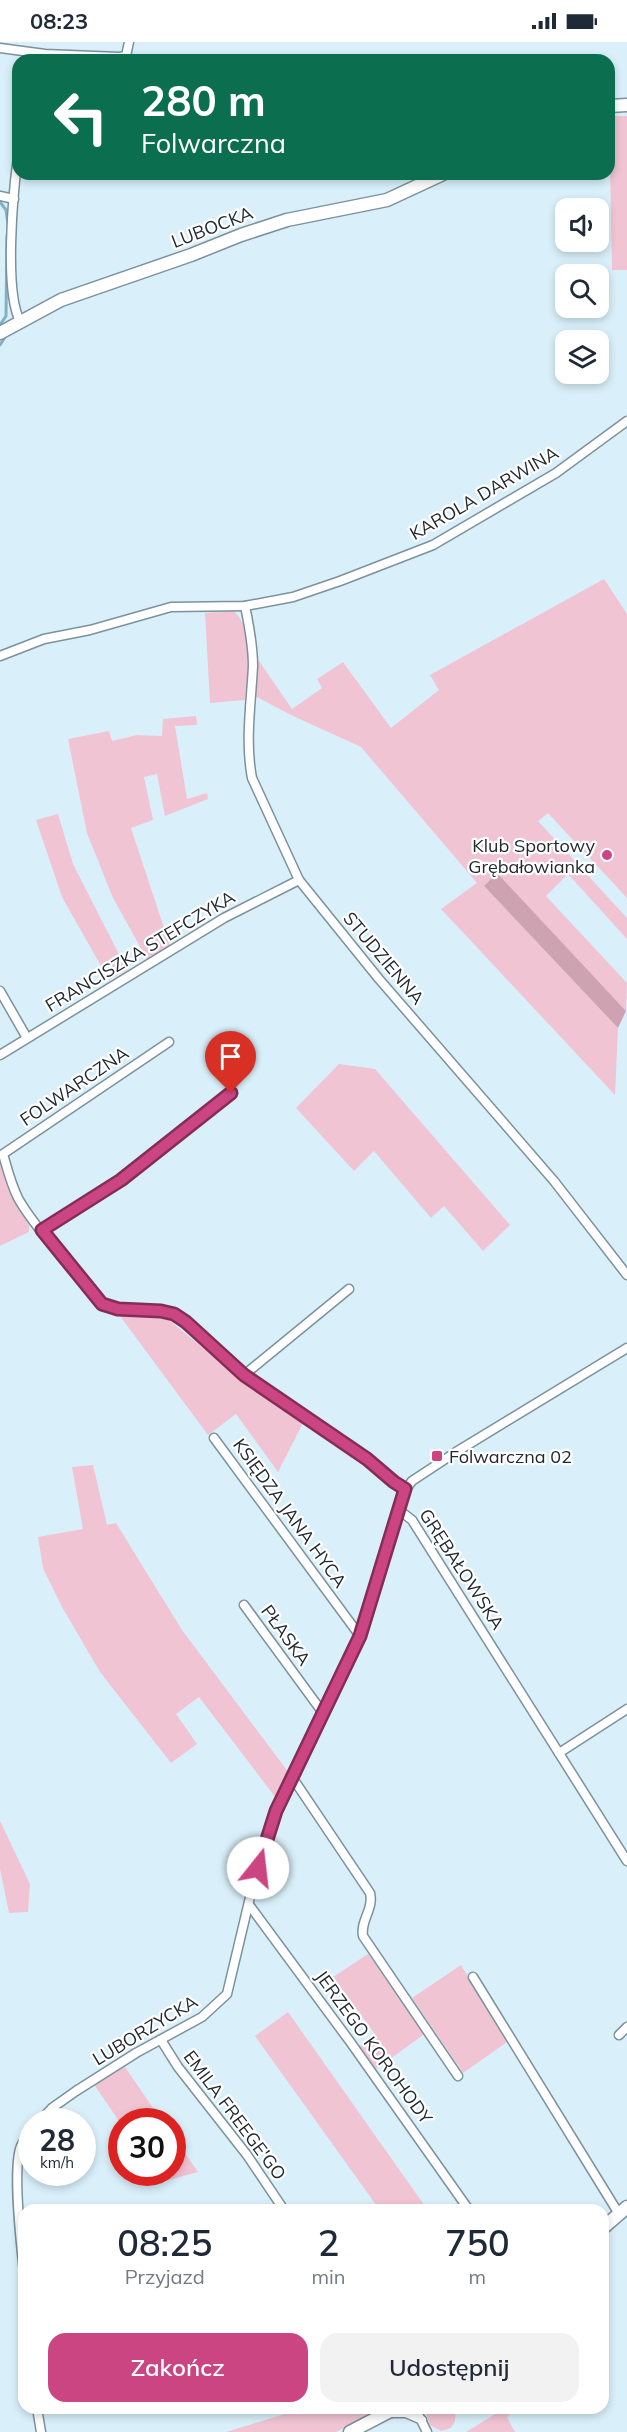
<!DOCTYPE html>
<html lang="pl">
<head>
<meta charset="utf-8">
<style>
  :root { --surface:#fff; --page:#f2f2f3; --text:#1f2937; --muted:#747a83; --accent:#cc4583 }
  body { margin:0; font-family:Mulish,sans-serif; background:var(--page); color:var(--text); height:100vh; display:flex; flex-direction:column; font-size:22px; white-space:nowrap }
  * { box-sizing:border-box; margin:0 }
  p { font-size:20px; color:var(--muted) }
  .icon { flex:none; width:33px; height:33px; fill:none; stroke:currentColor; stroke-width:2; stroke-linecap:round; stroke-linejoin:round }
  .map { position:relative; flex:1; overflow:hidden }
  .side { position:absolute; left:18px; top:2162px; width:591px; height:210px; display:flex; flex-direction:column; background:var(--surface); border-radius:18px; box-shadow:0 3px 9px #0003 }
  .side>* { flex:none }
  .guide { position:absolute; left:12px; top:12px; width:603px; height:126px; border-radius:18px; box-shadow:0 3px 9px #0003; background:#0b6e4f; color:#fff; overflow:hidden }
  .controls { position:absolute; left:555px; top:156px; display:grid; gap:12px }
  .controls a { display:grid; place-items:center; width:54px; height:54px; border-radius:12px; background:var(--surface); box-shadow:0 3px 9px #0003; font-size:30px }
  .speed { position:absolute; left:18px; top:2066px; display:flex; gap:12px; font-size:30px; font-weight:700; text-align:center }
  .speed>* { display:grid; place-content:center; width:78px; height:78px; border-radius:50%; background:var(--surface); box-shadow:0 3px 9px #0003; line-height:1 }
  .speed small { font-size:15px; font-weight:400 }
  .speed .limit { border:9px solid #d22; background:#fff; color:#111 }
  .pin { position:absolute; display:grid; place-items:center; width:51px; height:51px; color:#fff; margin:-62px -26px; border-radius:50% 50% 50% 0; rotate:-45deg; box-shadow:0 0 6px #0007 }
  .pin .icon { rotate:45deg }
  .me { position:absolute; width:66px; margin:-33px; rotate:16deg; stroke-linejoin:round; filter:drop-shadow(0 0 4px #0008) }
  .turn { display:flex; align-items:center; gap:21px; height:126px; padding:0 30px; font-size:27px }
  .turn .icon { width:78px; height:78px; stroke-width:2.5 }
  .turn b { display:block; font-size:42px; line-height:51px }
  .eta { display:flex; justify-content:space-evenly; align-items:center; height:102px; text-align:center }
  .eta b { font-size:36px; font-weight:600; line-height:42px }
  .action { display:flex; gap:12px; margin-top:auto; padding:12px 30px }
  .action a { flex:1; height:69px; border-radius:18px; background:var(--accent); color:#fff; font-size:24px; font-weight:600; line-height:69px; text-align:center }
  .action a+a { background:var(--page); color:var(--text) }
  .status { display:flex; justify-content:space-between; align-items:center; height:42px; padding:0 30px; background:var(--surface); direction:ltr }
  .status svg { height:16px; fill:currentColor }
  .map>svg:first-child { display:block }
</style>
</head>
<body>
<div class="status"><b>08:23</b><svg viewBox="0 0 49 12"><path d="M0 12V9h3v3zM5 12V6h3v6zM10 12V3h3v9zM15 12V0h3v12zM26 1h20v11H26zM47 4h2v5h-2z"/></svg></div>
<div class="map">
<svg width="627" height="2390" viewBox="0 0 627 2390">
  <rect width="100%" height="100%" fill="#d9f0fa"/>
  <!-- green -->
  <g fill="#f1c4d4">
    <path d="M609,74H627V228H612Z"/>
    <path d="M604,537L627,572V856L548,771L538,779L627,876V897L568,832L546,854L627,941L626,969L497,832L484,844L618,986L615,1053L441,867L477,841L361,705L291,673L255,654L257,616L292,667L322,646L317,637L343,620L391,686L439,648L430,633Z"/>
    <path d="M234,569C256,592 247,629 245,658L210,661L205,571Z"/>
    <path d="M196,674L197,683L175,684L187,757L207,751L208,757L165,774L157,732L144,735L153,778L131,786L170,904L147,917L113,856L87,791L68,697L109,689L112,699L137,693L162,694L163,677Z"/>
    <path d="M58,772L73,822L127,928L109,938L62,855L36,778Z"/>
    <path d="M339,1022L375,1027L510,1183L483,1209L444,1164L431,1176L374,1109L354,1129L296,1066Z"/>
    <path d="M0,1119L17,1163L29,1183V1190L0,1204Z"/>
    <path d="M120,1274H164L243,1339L304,1379L278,1430L236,1372L208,1393Z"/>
    <path d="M93,1423L107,1483L116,1481L182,1588L289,1731L276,1756L199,1655L176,1672L197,1702L171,1721L100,1630L62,1565L43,1526L38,1495L83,1487L72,1425Z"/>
    <path d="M0,1779L30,1842L28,1870L9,1871L0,1827Z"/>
    <path d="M368,1912L426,1991L376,2027L359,2005L375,1992L333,1935Z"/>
    <path d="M461,1923L507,2000L463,2031L412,1956Z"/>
    <path d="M288,1970L427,2167H379L255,1994Z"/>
    <path d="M125,2025L162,2079H122L121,2082L93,2041Z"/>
    <path d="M173,2094L198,2130L162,2140L155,2130H172Z"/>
    <path d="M304,2366H383L336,2390H226Z"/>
    <path d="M424,2366H456L455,2379L451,2386L441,2389L430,2383Z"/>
    <path d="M505,2366H519L507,2375L515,2390H466Z"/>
  </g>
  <!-- forest -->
  <path fill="#cea2b1" d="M497,831L626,969L618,986L484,844Z"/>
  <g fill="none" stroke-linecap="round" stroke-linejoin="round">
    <!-- stream -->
    <g stroke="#82b0c4" stroke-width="3">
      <path d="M0,160L6,168L8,182"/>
      <path d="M0,283L6,274L7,194"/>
      <path d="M0,303L5,295"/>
    </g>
    <!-- street casing -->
    <g stroke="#7c919b" stroke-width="11">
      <g id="street">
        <path d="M0,6L45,12L119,15L126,14L129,0"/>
        <path d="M18,115C13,150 4,249 20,279"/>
        <path d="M0,154L14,157"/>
        <path d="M245,564C249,583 253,604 253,624C251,662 245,699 252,736L299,838L379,937L554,1139L627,1233"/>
        <path d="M0,614L44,597L90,588L171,565L245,564L293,555L340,539L433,503L556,431L627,379"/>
        <path d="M0,949L27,996"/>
        <path d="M169,1000L3,1112C7,1126 11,1142 18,1156C27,1173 94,1260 110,1265C131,1273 154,1264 174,1272L244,1333L367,1417L394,1440L405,1447"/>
        <path d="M0,1013L224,876L299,838"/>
        <path d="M42,1188L121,1138L231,1051"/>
        <path d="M244,1333L349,1247"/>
        <path d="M214,1396L360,1594"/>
        <path d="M399,1468L412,1478L627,1819"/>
        <path d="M244,1563L323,1671"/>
        <path d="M559,1711L627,1667"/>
        <path d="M292,1735L370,1851C374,1867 360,1879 363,1894L458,2034"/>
        <path d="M250,1864L351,2001L469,2168"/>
        <path d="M473,1935L619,2172"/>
        <path d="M619,1993L627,1985"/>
        <path d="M161,1998L178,2025L247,2113L284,2168"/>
        <path d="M40,2079L52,2066L76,2049L136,2011L202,1975L227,1952L261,1809L276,1769L360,1594L404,1450L412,1439L456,1410L627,1306"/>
        <path d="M24,2230C21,2203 12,2126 21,2104C23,2099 28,2094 32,2089"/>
        <path d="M37,2366L41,2390"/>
        <path d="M415,2366L427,2390"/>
        <path d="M388,2371H406L422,2378"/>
      </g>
    </g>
    <!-- secondary casing -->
    <g stroke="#7c919b" stroke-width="15">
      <g id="secondary">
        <path d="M609,64L627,63"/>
        <path d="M0,291L61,258L191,213L241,193L287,178L387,158L443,132"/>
        <path d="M603,2186L627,2165"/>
        <path d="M350,2390L396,2366"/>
      </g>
    </g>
    <!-- street -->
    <use href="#street" stroke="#fff" stroke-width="8"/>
    <!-- secondary -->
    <use href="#secondary" stroke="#fff" stroke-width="12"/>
  </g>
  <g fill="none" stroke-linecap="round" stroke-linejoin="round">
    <!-- route casing -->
    <g stroke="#852d55" stroke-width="15">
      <path id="route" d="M231,1051L121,1138L42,1188L102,1262L118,1267L161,1269L174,1272L186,1280L244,1333L367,1417L394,1440L405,1447L360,1594L276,1769L258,1826"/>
    </g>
    <!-- route -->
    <use href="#route" stroke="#cc4583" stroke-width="10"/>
  </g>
  <!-- markers -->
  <g fill="#cc4583" stroke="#fff" stroke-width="2">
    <circle cx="607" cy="813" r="6"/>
    <rect x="431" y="1408" width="12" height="12" rx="3"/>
  </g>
  <g text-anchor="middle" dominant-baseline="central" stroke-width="4.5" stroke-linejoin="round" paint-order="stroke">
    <!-- street labels -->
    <g font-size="18" fill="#21292d" stroke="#fff">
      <text transform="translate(212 185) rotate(-21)">LUBOCKA</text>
      <text transform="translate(484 451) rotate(-30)">KAROLA DARWINA</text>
      <text transform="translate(140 909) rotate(-31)">FRANCISZKA STEFCZYKA</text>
      <text transform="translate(384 916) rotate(50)">STUDZIENNA</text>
      <text transform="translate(74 1044) rotate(-34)">FOLWARCZNA</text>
      <text transform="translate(290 1471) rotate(54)">KSIĘDZA JANA HYCA</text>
      <text transform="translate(462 1527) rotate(57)">GRĘBAŁOWSKA</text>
      <text transform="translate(286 1593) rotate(54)">PŁASKA</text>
      <text transform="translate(145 1988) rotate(-31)">LUBORZYCKA</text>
      <text transform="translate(374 2005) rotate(54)">JERZEGO KOROHODY</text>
      <text transform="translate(235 2073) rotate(53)">EMILA FREEGE'GO</text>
    </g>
    <!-- poi labels -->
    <g font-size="18" fill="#21292d" stroke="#fff" text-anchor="end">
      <text x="595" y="803">Klub Sportowy<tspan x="595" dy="21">Grębałowianka</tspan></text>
      <text x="449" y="1414" text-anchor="start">Folwarczna 02</text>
    </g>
  </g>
</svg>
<div class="controls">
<a><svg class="icon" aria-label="sound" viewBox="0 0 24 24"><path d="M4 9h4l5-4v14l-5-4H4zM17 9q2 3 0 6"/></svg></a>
<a><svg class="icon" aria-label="search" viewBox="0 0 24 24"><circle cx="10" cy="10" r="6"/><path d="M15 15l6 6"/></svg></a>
<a><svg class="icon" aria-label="layers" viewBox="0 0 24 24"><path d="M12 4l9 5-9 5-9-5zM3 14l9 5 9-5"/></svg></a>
</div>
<div class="speed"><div>28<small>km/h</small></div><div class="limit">30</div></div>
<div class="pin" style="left:231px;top:1051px;background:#d93025"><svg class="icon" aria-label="arrive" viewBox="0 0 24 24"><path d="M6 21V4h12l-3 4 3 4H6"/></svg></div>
<svg class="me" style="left:258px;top:1826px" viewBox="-20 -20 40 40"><circle r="19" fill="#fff"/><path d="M0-13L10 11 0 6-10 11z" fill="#cc4583"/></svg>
<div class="guide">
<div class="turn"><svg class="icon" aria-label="left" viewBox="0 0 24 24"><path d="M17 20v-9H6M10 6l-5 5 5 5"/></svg><div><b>280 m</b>Folwarczna</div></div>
</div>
<section class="side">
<div class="eta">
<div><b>08:25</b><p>Przyjazd</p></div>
<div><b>2</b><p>min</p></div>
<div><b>750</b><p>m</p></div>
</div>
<div class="action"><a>Zakończ</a><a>Udostępnij</a></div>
</section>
</div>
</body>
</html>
